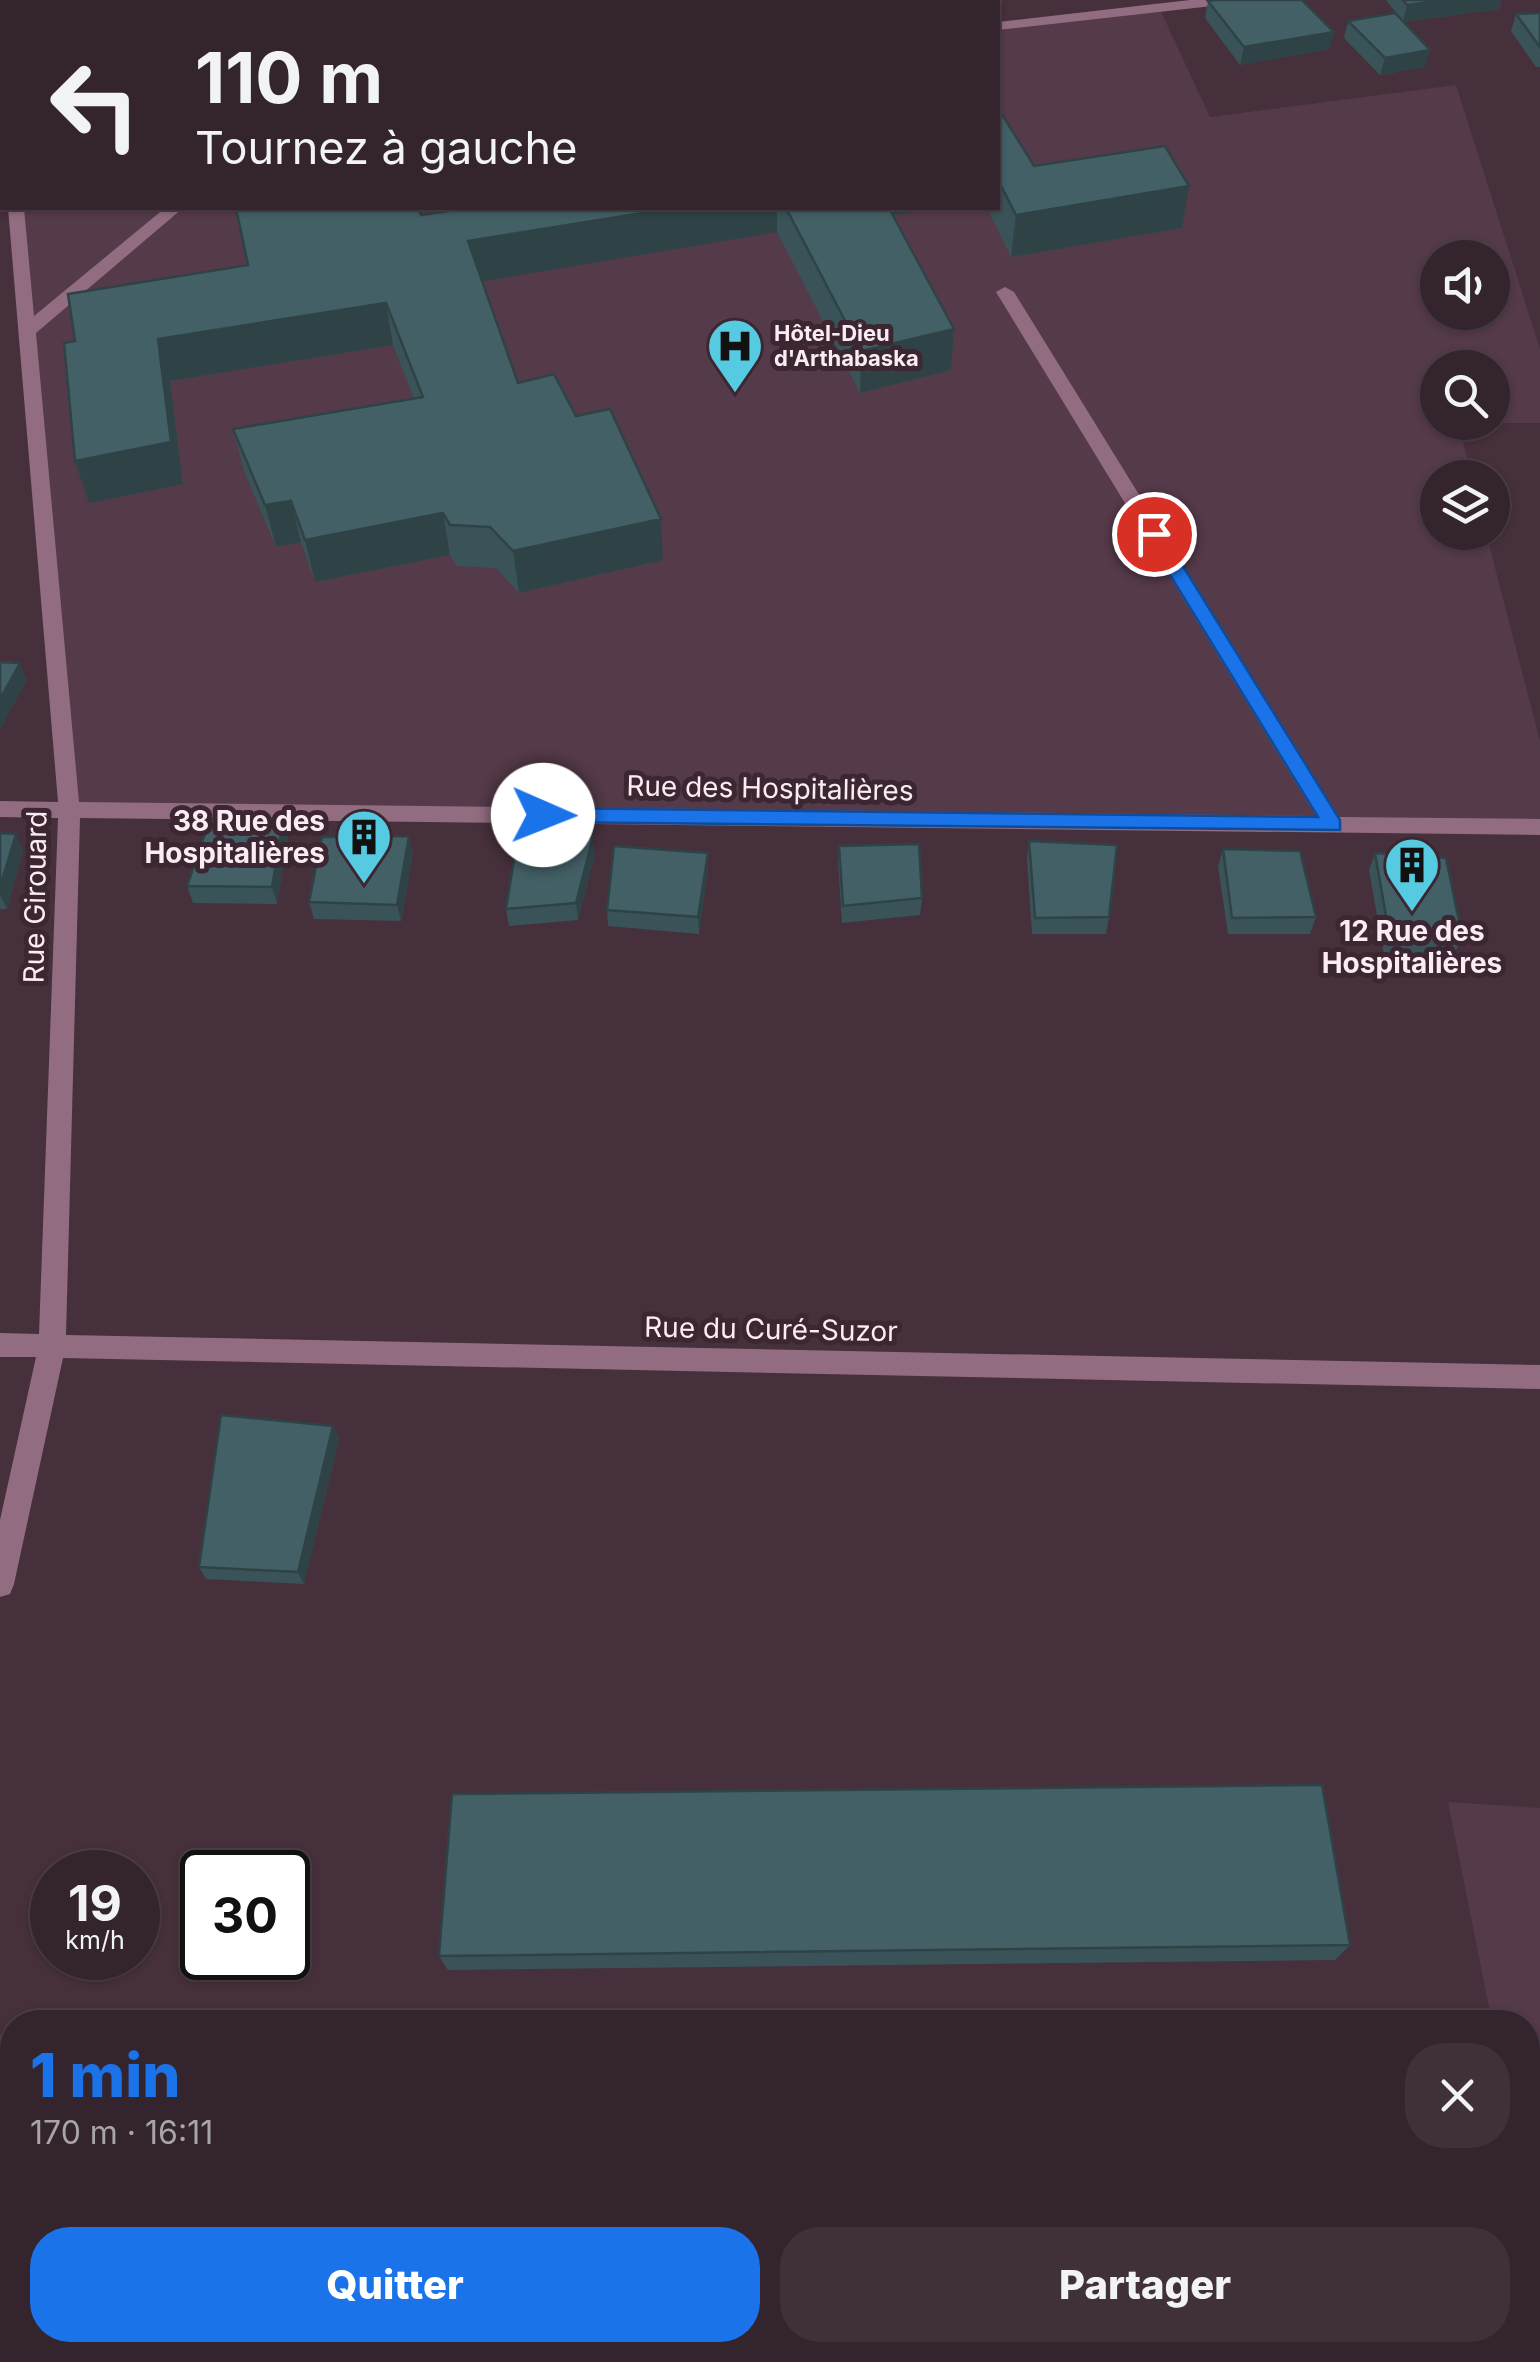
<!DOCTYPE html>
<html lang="fr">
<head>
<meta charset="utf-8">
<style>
  :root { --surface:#34242d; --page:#3f3039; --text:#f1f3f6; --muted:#a9a4aa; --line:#4e4149; --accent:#1a73e8 }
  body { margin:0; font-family:Inter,sans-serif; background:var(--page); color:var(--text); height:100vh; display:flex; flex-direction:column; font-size:38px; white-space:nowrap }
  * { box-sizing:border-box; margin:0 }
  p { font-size:32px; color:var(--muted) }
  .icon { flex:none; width:55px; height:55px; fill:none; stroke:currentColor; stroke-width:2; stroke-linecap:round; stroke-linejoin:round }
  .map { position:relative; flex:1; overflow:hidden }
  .drawer { position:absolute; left:0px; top:2010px; width:1540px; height:352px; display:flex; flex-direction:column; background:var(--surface); border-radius:40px 40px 0 0; box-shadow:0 2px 8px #0004,0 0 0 2px var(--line) }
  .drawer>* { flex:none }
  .hud { position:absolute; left:0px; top:0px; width:1000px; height:210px; box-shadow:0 2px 8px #0004,0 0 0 2px var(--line); background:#34242d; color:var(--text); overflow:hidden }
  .controls { position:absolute; left:1420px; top:240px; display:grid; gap:20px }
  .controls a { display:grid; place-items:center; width:90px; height:90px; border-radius:50%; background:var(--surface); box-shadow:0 2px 8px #0004,0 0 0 2px var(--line); font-size:50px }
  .speed { position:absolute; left:30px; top:1850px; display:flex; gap:20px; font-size:50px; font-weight:700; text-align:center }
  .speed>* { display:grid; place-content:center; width:130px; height:130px; border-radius:50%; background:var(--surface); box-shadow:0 2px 8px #0004,0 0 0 2px var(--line); line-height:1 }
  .speed small { font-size:25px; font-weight:400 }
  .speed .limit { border:5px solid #111; border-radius:15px; background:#fff; color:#111 }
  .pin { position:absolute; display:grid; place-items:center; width:85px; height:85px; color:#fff; margin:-42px; border:5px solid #fff; border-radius:50%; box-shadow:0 2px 10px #0007 }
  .me { position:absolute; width:110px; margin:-55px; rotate:91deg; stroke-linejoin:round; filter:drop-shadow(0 0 8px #0008) }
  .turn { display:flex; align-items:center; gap:35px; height:210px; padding:0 30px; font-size:45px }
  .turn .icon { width:130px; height:130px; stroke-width:2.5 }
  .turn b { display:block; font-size:70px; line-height:85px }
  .round { display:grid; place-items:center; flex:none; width:105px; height:105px; border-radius:40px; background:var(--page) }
  .overview { display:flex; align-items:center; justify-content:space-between; height:170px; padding:0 30px }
  h1 { font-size:60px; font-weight:800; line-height:75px; color:var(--accent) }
  .cta { display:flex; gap:20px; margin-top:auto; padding:20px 30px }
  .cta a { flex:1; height:115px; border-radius:40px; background:var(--accent); color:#fff; font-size:40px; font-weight:800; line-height:115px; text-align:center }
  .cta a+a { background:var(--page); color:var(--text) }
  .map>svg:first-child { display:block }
</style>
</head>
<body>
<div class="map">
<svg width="1540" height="2362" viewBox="0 0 1540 2362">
  <rect width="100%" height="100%" fill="#46303c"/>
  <!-- built -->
  <g fill="#553a49" fill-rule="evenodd">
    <path d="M1157,3L1210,117L1456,85L1540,349V423H1458L1472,477L1438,478V532L1486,533L1540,741V827L69,809L16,208H998V24ZM1438,258H1492V312H1438ZM1438,368H1492V422H1438Z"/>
    <path d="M1448,1802L1540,1808V2260L1528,2198V2022H1492Z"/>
  </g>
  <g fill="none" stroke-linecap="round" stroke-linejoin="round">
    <!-- minor -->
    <g fill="#926d81" fill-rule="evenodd">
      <path d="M1190,0H1237L1230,4L998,30V22Z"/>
      <path d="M0,32L2,33V67L0,66Z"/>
      <rect x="0" y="147" width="2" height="10"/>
      <path d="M8,208H24L34,316L165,208H183L36,333L79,802L1316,816L996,292L1005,287L1014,292L1338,817L1540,819V835L80,818L66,1335L1540,1365V1389L63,1358L14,1584L10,1594L0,1597V1520L36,1357H0V1333L39,1334L58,818L0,817V801L58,802Z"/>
    </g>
  </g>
  <!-- wall -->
  <g fill="#3a5358">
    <path d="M908,0H968L950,2H910Z"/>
    <path d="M1386,0H1501L1499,9L1403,22L1425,67L1380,75L1344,38L1348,21L1401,19Z"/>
    <path d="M1208,1L1330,49L1240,65L1205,18Z"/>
    <path d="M1540,13V67H1536L1511,31L1516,14Z"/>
    <path d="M998,108L1034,166L1182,228L1011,257L987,208H998Z"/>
    <path d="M469,208H933L893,215L954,329L951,370L860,393L777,232L482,281L518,383L576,416L663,560L519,593L496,568L457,566L450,555L315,582L301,542L276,547L244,471L233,429L414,399L393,345L170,381L183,484L89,503L75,341L248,265L421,215Z"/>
    <path d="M283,820L288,837L277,904L193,903L187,886Z"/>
    <path d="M0,833L16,834L23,851L7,909H0Z"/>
    <path d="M1029,841L1109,917L1106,934H1032L1027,858Z"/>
    <path d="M839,846L922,898L920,915L842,923L838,863Z"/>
    <path d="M1223,849L1316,917L1310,934H1228L1218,866Z"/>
    <path d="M413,853L401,921L314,919L309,902Z"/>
    <path d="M1375,853L1462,936L1455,953L1384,955L1369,870Z"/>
    <path d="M595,854L578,920L509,926L506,909Z"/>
    <path d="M708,869L699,934L608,926L607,910Z"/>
    <path d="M333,1426L339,1439L304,1584L206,1579L199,1567Z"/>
    <path d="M1350,1945L1335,1960L448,1970L439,1956Z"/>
  </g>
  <!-- shaded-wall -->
  <g fill="#2f4347">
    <path d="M1444,0H1501L1499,9L1403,22L1407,5Z"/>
    <path d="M1334,32L1330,49L1240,65L1244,47Z"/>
    <path d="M1430,50L1425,67L1380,75L1385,58Z"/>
    <path d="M1189,186L1182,228L1011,257L1016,215Z"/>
    <path d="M674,208H777V232L473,283L468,241Z"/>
    <path d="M872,208H933L871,219Z"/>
    <path d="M386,303L393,345L170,381L183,484L89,503L75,461L158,339Z"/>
    <path d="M954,329L951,370L860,393L861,351Z"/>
    <path d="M291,501L301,542L276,547L265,505Z"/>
    <path d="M443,513L450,555L315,582L305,540Z"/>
    <path d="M661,519L663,560L519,593L513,551Z"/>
    <path d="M20,663L27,680L0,730V699Z"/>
    <path d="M283,820L288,837L277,904L272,887Z"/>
    <path d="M16,834L23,851L7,909L0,895V887Z"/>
    <path d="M409,836L413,853L401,921L397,905Z"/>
    <path d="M593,837L595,854L578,920L576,903Z"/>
    <path d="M708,853V869L699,934L698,917Z"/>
    <path d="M333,1426L339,1439L304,1584L298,1572Z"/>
  </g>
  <!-- building -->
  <g fill="#436066" stroke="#2f4347" stroke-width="2.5">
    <path d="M1216,0H1302L1334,32L1244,47L1208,1Z"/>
    <path d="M1403,0H1444L1407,5Z"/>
    <path d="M1395,13L1430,50L1385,58L1348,21Z"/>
    <path d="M1540,13V47L1516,14Z"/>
    <path d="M998,108L1034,166L1165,146L1189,186L1016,215L998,180Z"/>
    <path d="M236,208H418L421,215L469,208H674L468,241L518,383L554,374L576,416L610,409L661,519L513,551L490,527L450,525L443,513L305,540L291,501L265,505L233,429L423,397L386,303L158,339L171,442L75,461L64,343L75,341L68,294L248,265Z"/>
    <path d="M786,208H889L954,329L861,351Z"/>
    <path d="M0,662L20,663L0,699Z"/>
    <path d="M210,819L283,820L272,887L187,886Z"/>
    <path d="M0,833L16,834L0,887Z"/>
    <path d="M409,836L397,905L309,902L322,837Z"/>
    <path d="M518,836L593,837L576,903L506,909Z"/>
    <path d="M1029,841L1117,845L1109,917L1035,918Z"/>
    <path d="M919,844L922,898L843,906L839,846Z"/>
    <path d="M614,846L708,853L698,917L607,910Z"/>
    <path d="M1223,849L1300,851L1316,917L1232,918Z"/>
    <path d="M1375,853L1446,858L1462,936L1390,939Z"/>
    <path d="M221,1415L333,1426L298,1572L199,1567Z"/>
    <path d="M1322,1785L1350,1945L439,1956L452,1794Z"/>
  </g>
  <!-- route -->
  <path fill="#1a73e8" stroke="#114b97" stroke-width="2.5" d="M1154,529L1163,534L1340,820V830L543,822L533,815L543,808L1318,817L1145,534Z"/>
  <!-- icons -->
  <defs>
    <g id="hospital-pin" transform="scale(2.875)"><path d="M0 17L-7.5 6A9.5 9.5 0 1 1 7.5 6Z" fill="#55cae0" stroke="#3b2632"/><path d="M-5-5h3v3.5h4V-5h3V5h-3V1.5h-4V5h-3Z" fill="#111"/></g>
    <g id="building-pin" transform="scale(2.875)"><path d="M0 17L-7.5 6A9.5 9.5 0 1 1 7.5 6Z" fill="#55cae0" stroke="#3b2632"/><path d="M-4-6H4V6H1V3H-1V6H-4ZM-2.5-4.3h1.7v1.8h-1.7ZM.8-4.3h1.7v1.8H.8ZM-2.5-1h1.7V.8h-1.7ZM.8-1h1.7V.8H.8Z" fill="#111"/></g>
  </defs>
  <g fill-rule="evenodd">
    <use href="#hospital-pin" x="735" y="346"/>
    <use href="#building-pin" x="364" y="837"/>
    <use href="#building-pin" x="1412" y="865"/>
  </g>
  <g text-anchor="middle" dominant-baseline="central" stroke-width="10" stroke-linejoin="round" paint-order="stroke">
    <!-- far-poi labels -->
    <g font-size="22" font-weight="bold" fill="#fbecf4" stroke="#3b2632" text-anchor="start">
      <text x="774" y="333">Hôtel-Dieu<tspan x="774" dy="25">d'Arthabaska</tspan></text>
    </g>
    <!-- street labels -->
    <g font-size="28" fill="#fbecf4" stroke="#3b2632">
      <text transform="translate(770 788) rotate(1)">Rue des Hospitalières</text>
      <text transform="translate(35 897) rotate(-89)">Rue Girouard</text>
      <text transform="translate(771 1329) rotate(1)">Rue du Curé-Suzor</text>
    </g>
    <!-- poi labels -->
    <g font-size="28" font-weight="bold" fill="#fbecf4" stroke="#3b2632" text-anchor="end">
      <text x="325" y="821">38 Rue des<tspan x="325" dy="32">Hospitalières</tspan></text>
      <text x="1412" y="931" text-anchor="middle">12 Rue des<tspan x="1412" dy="32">Hospitalières</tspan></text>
    </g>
  </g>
</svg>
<div class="controls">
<a><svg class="icon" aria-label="sound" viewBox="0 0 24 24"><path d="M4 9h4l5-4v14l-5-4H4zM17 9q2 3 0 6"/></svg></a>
<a><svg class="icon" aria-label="search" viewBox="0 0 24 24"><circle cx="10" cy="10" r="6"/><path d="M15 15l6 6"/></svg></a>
<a><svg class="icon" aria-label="layers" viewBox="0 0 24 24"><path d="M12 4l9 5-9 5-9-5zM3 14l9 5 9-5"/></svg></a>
</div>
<div class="speed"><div>19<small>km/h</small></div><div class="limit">30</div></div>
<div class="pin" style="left:1154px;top:534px;background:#d93025"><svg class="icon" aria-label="arrive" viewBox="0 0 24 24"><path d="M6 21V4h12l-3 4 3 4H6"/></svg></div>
<svg class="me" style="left:543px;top:815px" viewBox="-20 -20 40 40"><circle r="19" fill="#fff"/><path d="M0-13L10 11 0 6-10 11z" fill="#1a73e8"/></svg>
<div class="hud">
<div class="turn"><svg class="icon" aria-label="left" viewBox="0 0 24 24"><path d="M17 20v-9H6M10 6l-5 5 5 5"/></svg><div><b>110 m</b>Tournez à gauche</div></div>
</div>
<section class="drawer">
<div class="overview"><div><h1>1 min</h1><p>170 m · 16:11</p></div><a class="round"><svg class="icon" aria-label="close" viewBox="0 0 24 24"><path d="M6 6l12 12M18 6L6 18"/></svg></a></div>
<div class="cta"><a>Quitter</a><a>Partager</a></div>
</section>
</div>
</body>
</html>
